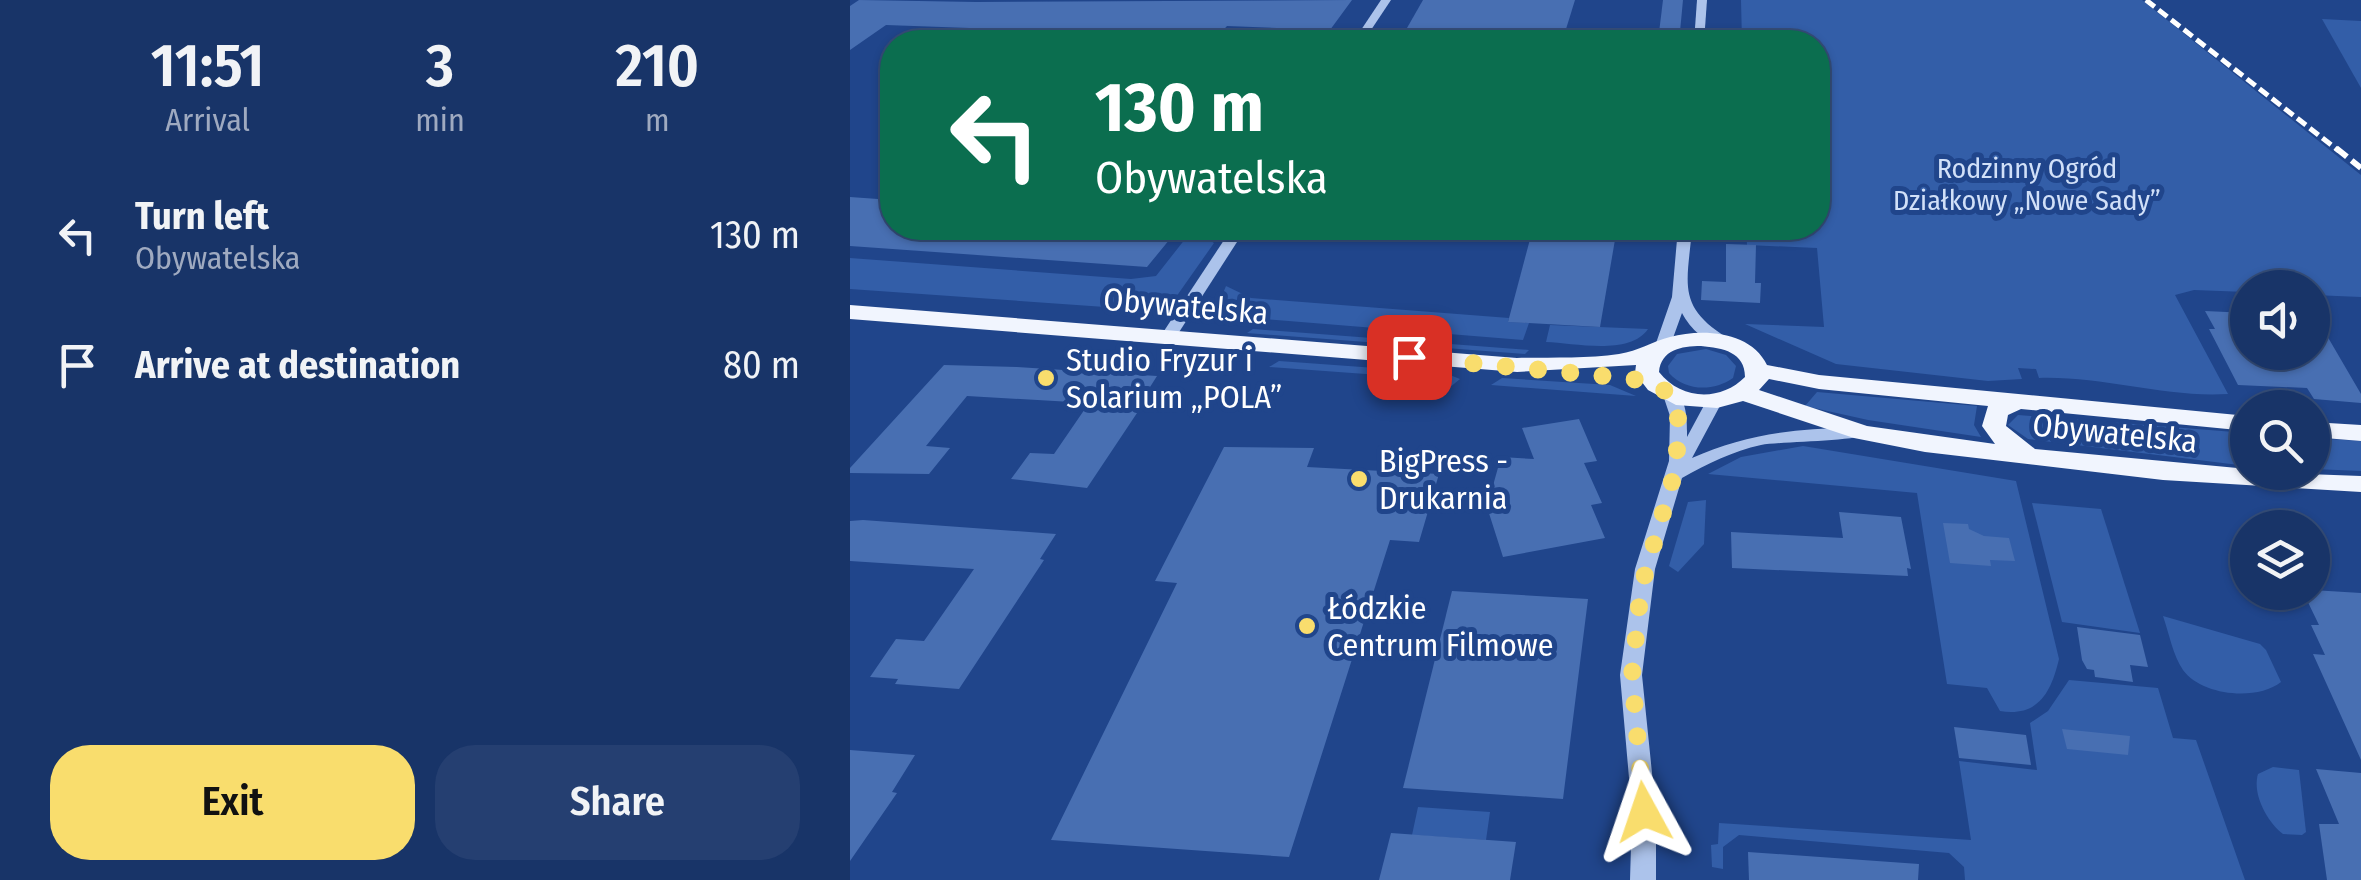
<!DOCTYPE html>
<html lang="en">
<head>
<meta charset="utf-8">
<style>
  :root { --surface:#183468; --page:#253f71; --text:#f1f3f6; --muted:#9faac0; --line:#364f7c; --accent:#f9dd6d }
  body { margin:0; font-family:"Fira Sans Condensed",sans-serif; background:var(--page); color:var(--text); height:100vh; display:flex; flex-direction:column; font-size:38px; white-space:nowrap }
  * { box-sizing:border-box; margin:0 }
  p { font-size:32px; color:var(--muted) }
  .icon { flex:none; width:55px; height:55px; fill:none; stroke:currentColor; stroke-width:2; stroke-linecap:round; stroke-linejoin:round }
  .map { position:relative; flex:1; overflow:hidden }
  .panel { display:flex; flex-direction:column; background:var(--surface); width:850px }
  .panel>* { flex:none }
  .hud { position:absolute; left:30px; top:30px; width:950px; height:210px; border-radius:40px; box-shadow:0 2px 8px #0004,0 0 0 2px var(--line); background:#0b6e4f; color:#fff; overflow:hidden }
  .fabs { position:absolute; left:1380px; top:270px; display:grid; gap:20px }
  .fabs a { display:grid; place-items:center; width:100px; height:100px; border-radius:50%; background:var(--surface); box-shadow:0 2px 8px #0004,0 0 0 2px var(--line); font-size:50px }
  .pin { position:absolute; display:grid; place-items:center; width:85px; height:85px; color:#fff; margin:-42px; border-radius:20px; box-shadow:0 5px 15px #0006 }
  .me { position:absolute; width:110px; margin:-55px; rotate:355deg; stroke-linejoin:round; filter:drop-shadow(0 0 8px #0008) }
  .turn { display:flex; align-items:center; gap:35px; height:210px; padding:0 50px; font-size:45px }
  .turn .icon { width:130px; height:130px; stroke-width:2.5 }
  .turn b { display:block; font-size:70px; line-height:85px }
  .eta { display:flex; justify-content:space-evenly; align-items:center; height:170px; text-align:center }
  .eta b { font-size:60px; font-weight:600; line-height:70px }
  .cta { display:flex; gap:20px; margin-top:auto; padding:20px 50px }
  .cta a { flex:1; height:115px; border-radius:40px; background:var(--accent); color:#111; font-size:40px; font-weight:600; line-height:115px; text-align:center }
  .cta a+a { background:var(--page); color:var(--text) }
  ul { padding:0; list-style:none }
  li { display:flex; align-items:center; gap:30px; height:130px; padding:0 50px }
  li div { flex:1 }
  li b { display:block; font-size:38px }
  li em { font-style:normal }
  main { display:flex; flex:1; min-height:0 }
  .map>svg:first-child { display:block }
</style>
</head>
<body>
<main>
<section class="panel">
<div class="eta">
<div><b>11:51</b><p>Arrival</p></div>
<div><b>3</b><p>min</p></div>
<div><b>210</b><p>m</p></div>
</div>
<ul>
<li><svg class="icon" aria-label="left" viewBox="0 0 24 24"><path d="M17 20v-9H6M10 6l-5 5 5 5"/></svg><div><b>Turn left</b><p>Obywatelska</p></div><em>130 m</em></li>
<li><svg class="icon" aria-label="arrive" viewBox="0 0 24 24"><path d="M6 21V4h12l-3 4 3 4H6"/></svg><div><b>Arrive at destination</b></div><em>80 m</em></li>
</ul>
<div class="cta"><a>Exit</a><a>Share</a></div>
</section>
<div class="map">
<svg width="1511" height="880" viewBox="0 0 1511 880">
  <rect width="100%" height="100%" fill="#20458b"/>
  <!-- green -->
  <g fill="#335ea8">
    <path d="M891,0H1292L1511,175V297L1463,295L1462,288H1398L1397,292L1344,290L1325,295L1378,394C1315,398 1253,376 1189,378L1186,369L1168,368L1172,379L1138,381L986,364L895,324L974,327L967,248L897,245L896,228H968V42H892Z"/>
    <path d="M1472,19L1511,21V88Z"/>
    <path d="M343,229L364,243L319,307L312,311L0,289V258L281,279L306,276Z"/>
    <path d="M376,286L401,298L659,318L658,322L679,323L673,340L364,315Z"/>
    <path d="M700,325L798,329C780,356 724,343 696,342Z"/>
    <path d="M403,329L679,350L675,354L397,333Z"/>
    <path d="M856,349L876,355L886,366L883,378C863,392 835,391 819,373L818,366L827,354Z"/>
    <path d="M429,361L595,373L610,379L599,388L583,386L584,379L419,367Z"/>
    <path d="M652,378L760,385L786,396L641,385Z"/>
    <path d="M967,392L1127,406L1124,425L1131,437L1018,420L955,406Z"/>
    <path d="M1168,415L1397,433V466L1178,439L1158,425Z"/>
    <path d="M1463,438L1511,441V471L1463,469Z"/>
    <path d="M953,446L1166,481L1209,659C1201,693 1188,717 1150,711L1137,688L1097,684L1067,493L858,474L891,457Z"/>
    <path d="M856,500L854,544L828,572L819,566L838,502Z"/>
    <path d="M1182,503L1251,509L1290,633L1212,622Z"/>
    <path d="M1313,616L1410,644L1416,650L1431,682C1407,701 1352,696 1333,670C1323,656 1319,633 1313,616Z"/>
    <path d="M1219,680L1308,688L1323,738L1346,740L1395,880H1115L1114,867L1099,853L889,835L873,847V869L862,867L861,845L868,844L869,823L1121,840L1109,761L1187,770L1180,723L1198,711Z"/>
    <path d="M1423,767L1449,770L1456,832L1452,835L1433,834C1417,822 1402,794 1408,774Z"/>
    <path d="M568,807L640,812L636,840L562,835Z"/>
  </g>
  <!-- building -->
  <g fill="#486fb2">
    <path d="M9,0L126,2L502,0L480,30L377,26L367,37L36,25L0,50V6Z"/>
    <path d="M573,0H725L712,42H549Z"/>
    <path d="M813,0H833L829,42L808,41Z"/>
    <path d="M0,197L42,200V228H329L297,267L0,246Z"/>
    <path d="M683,228H767L750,327L658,322Z"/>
    <path d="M876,244L906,245L905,283H911L910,303L851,300L852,281L876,282Z"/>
    <path d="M1462,310L1511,394V403L1464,399L1457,388L1388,385L1359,329H1365L1355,311L1398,313V352L1462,356Z"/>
    <path d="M94,365L167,367L307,376L295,395H299L237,488L161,479L180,453L204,454L239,403L117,396L76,446L100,448L79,474L0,473V468Z"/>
    <path d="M729,419L747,461L734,463L752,503L741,505L755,538L653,557L637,507L651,457L684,459L672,428Z"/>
    <path d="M374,447L464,448L457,467L589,474L569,542L540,540L439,857L201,840L327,583L305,581Z"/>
    <path d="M989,512L1051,517L1061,569L1057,568L1058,576L882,568L881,532L993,538Z"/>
    <path d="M13,520L206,534L190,559L194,560L109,689L45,684L48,679L20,677L46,639L74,641L124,569L0,561V521Z"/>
    <path d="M1093,523L1118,524L1119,529L1134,536L1159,538L1165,561L1140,560L1141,566L1100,563Z"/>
    <path d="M1462,590L1511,593V760L1463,654L1475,655L1461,625H1469L1453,592Z"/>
    <path d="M602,591L738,599L713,799L553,788Z"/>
    <path d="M1227,627L1290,635L1298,667L1280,665L1283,682L1245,677L1244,670L1237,669L1232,660Z"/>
    <path d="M1104,727L1176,735L1181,765L1109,758Z"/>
    <path d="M1212,729L1280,736L1278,755L1217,749Z"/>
    <path d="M0,750L65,755L42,792L47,793L0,861Z"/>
    <path d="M1466,769L1511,773V880H1477L1469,824H1489Z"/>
    <path d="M541,833L666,842L660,880H529Z"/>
    <path d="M898,852L1069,864L1068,880H899Z"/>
  </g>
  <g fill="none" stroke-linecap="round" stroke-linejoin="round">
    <!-- minor -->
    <g fill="#acc3eb" fill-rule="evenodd">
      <path d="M531,0H541L513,42H503Z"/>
      <path d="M847,0H857L854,42H844Z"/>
      <path d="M382,228H396L324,340H312L310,337Z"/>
      <path d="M828,228H842C838,282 825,306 878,338L880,341L878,344C858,346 841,330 832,313L819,349L813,351L805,346L822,297Z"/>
      <path d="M821,390C838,397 837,421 837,437L858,398H870L872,402L842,458C896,434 951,427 1010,428L1019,433C1008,442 933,441 911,445C883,451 857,464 832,478L805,569L792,675L806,812V880H780L782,812L770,675L785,569L819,461L820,416L813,395Z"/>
    </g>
    <!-- major -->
    <g fill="#f1f5fe" fill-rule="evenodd">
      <path d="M0,305L667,358C700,357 736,359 769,354C789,351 801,342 820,337C852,328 901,331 917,365L969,375L1398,416V431L1171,409L1158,415L1156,426L1185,449L1398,469V472L1511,476V492L1313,480L1075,452L1004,438L893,401L867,408L826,405L798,390L785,373L786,365L667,372L0,319ZM851,346C873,348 895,352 895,377C870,402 831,400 809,372C811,350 831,346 851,346ZM919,379L969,389L1138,406L1132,426L1145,444L1017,426L909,390Z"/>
      <path d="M1462,422L1511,425V441L1462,437Z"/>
    </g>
    <!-- rail-far1 -->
    <path stroke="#fff" stroke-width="5" stroke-dasharray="11 5" stroke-linecap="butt" d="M1296,0L1489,151"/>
    <!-- rail -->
    <path stroke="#fff" stroke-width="6" stroke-dasharray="14 6" stroke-linecap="butt" d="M1486,148L1511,168"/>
  </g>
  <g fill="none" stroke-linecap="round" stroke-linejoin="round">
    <!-- route -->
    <path stroke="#f9dd6d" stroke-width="18" stroke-dasharray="0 32.4" d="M559,357L775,378L802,382L821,395L830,425L824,475L791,588L782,675L794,812"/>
  </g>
  <!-- markers -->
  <g fill="#f9dd6d" stroke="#20458b" stroke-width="4">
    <circle cx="196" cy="378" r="10"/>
    <circle cx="509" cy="479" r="10"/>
    <circle cx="457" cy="626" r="10"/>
  </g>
  <g text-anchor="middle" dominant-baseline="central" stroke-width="10" stroke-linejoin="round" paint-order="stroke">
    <!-- far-park labels -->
    <g font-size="28" fill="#d1e0f8" stroke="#20458b">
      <text x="1177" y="168">Rodzinny Ogród<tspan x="1177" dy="32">Działkowy „Nowe Sady”</tspan></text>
    </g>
    <!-- street labels -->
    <g font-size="32" fill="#fff" stroke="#20458b">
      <text transform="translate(336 306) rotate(5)">Obywatelska</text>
      <text transform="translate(1265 433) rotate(6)">Obywatelska</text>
    </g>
    <!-- poi labels -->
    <g font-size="32" fill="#fff" stroke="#20458b" text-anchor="start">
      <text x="216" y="360">Studio Fryzur i<tspan x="216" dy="37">Solarium „POLA”</tspan></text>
      <text x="529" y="461">BigPress -<tspan x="529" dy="37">Drukarnia</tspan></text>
      <text x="477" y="608">Łódzkie<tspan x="477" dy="37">Centrum Filmowe</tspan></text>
    </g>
  </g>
</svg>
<div class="fabs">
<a><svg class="icon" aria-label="sound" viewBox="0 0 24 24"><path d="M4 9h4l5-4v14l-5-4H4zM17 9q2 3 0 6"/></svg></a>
<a><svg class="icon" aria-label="search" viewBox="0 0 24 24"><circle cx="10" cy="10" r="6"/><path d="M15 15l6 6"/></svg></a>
<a><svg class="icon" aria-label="layers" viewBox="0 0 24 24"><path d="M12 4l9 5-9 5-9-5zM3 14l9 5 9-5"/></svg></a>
</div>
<div class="pin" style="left:559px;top:357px;background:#d93025"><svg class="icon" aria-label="arrive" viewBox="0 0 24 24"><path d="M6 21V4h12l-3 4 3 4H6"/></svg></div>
<svg class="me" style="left:794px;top:812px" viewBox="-20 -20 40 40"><path d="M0-17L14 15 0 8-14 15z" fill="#f9dd6d" stroke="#fff" stroke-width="4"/></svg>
<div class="hud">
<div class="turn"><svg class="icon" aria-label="left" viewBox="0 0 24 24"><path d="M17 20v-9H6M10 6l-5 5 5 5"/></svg><div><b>130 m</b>Obywatelska</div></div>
</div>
</div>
</main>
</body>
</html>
